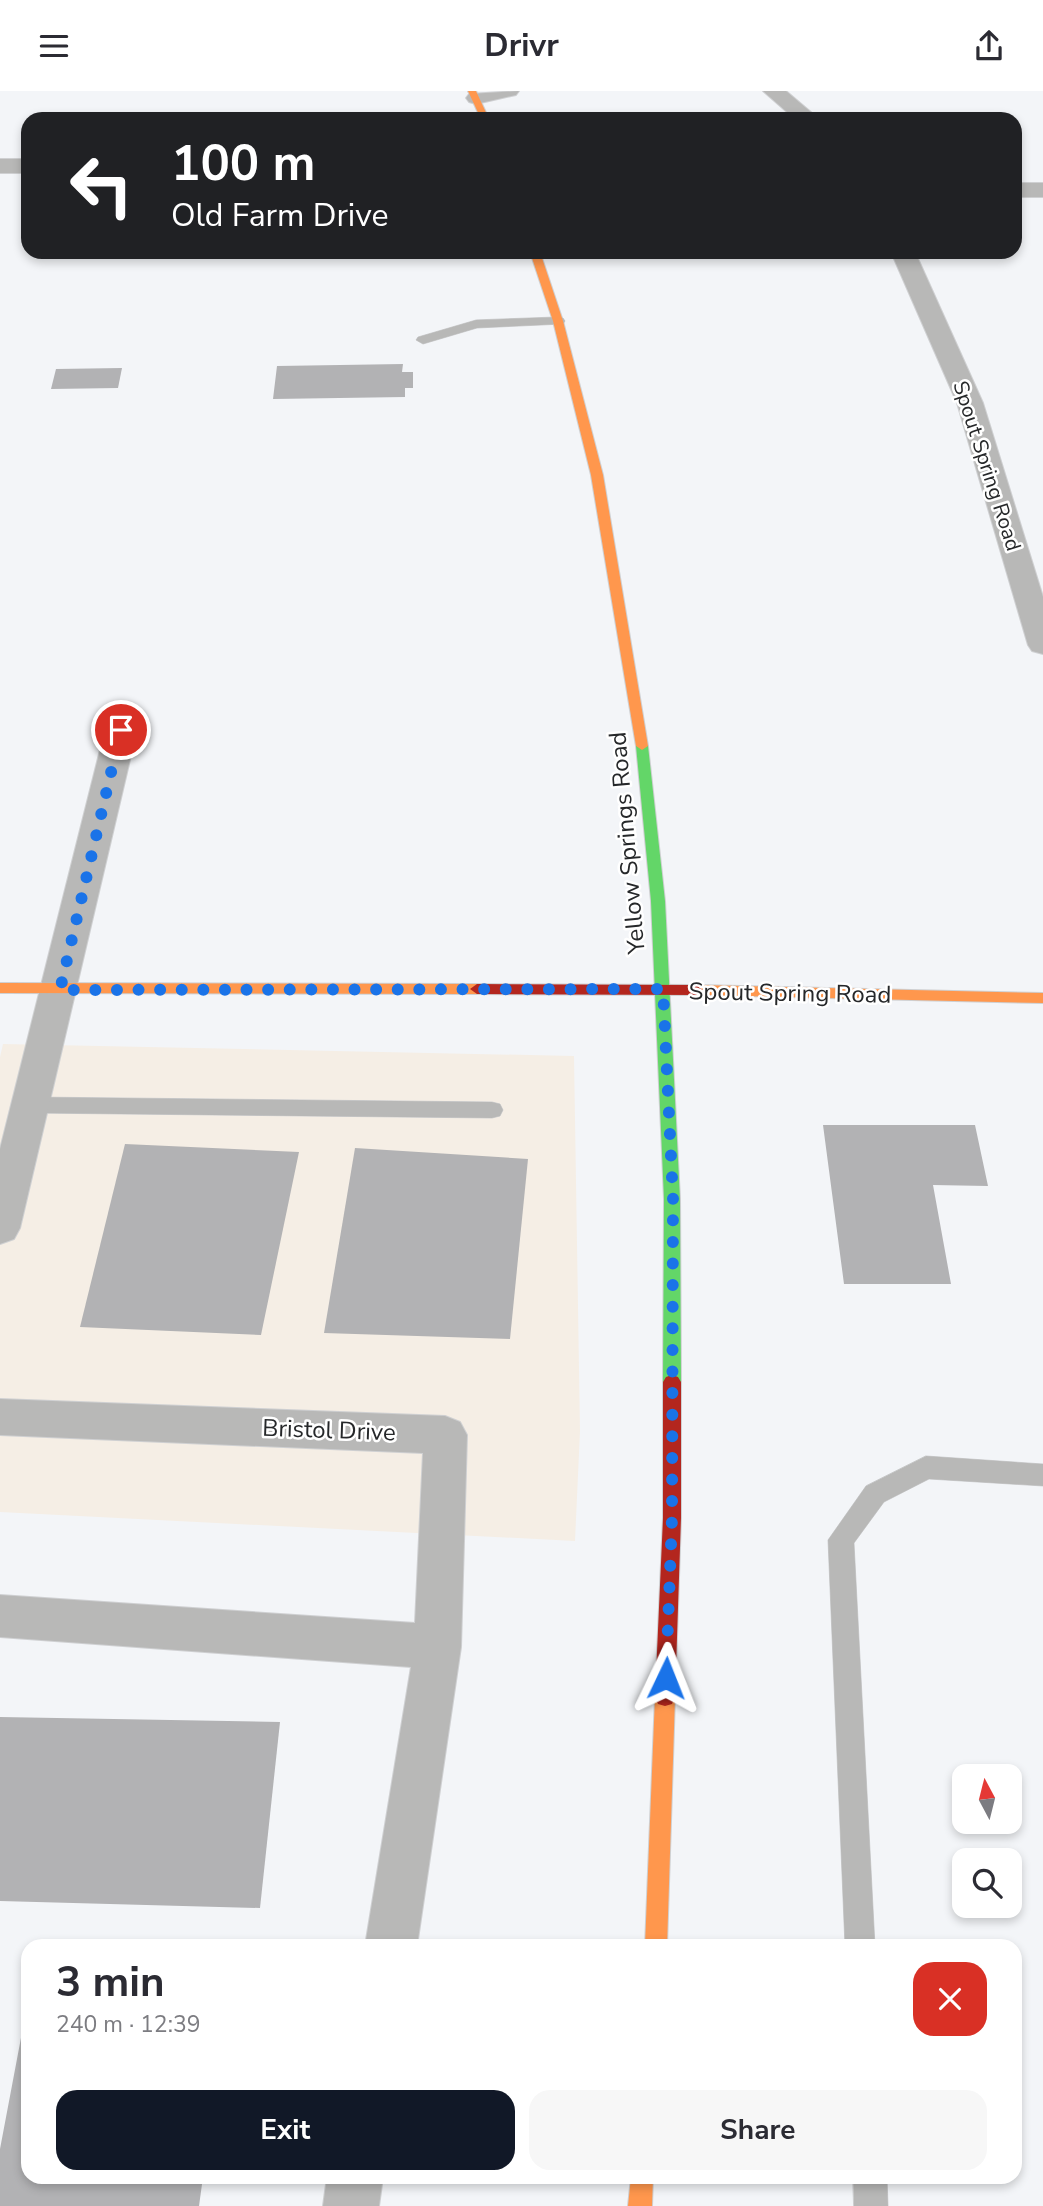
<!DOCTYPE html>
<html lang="en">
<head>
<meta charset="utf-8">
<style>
  :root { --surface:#fff; --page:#f7f7f7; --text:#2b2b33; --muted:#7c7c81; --accent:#111827 }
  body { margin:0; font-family:"Nunito Sans",sans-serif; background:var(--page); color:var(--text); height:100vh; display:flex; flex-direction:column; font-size:26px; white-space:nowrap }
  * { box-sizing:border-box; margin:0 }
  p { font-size:23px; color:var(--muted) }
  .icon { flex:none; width:38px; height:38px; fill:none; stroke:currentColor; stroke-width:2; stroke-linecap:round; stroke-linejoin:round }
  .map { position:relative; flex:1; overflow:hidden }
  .side { position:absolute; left:21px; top:1848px; width:1001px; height:245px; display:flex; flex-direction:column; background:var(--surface); border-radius:21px; box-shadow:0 4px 10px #0003 }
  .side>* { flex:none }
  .hud { position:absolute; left:21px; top:21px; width:1001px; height:147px; border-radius:21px; box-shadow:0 4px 10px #0003; background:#202124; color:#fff; overflow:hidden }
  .needle { width:46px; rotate:353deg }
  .fabs { position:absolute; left:952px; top:1673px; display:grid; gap:14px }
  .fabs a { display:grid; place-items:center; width:70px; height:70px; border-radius:14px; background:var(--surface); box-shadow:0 4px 10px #0003; font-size:35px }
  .pin { position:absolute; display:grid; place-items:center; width:60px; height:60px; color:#fff; margin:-30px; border:4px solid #fff; border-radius:50%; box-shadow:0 2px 7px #0007 }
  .me { position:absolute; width:77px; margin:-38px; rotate:2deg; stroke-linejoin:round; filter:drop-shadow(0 0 5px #0008) }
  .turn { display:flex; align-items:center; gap:24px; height:147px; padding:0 35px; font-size:32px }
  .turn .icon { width:91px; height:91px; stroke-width:2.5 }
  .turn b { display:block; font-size:49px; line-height:60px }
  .round { display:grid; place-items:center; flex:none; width:74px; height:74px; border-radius:21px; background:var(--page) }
  .head { display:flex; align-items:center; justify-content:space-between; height:119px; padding:0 35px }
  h1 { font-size:42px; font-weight:700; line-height:52px }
  .primary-button { display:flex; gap:14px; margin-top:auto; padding:14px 35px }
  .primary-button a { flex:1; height:80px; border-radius:21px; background:var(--accent); color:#fff; font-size:28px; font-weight:700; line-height:80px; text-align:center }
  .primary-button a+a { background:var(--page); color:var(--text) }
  header { display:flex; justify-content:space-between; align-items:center; height:91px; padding:0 35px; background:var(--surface); font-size:32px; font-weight:700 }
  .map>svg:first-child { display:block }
</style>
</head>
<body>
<header><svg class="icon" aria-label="menu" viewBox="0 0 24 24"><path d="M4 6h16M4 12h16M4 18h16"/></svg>Drivr<svg class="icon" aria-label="share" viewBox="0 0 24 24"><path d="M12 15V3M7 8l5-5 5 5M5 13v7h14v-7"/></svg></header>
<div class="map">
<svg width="1043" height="2115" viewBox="0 0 1043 2115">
  <rect width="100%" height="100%" fill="#f3f5f8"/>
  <!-- commercial -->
  <path fill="#f5eee5" d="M3,953L574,965L580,1340L575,1450L0,1421V966Z"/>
  <!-- building -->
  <g fill="#b2b2b4">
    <path d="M403,273L402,281H413V297H405V306L273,308L277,275Z"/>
    <path d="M122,277L118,297L51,298L56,278Z"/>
    <path d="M823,1034H975L988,1095L933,1094L951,1193H844Z"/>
    <path d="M125,1053L299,1061L261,1244L80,1236Z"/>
    <path d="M355,1057L528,1068L510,1248L324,1242Z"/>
    <path d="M0,1626L280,1631L260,1817L0,1810Z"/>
    <path d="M27,1915L28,2086H203L199,2115H0V2058Z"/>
  </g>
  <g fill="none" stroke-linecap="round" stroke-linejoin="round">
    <!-- lane casing -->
    <g stroke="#cfd0d2" stroke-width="1">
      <g id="lane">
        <path d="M558,226L563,227L565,230L563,233L477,237L423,253L416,249L418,246L476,229Z"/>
        <path d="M31,1006L492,1011L500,1013L503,1019L500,1025L492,1027L31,1022L23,1020L20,1014L23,1008Z"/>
        <path d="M926,1365L1043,1373V1395L929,1388L884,1411L854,1452L875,1855H845L828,1449L866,1395Z"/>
        <path d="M853,2086H887L888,2115H854Z"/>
      </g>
    </g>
    <!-- street casing -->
    <g stroke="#cfd0d2" stroke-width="2">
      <g id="street">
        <path d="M519,0L516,4L476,13L469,11L466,7L469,3Z"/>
        <path d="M763,0H786L819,28H795Z"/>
        <rect x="0" y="68" width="28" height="14"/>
        <rect x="1015" y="92" width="28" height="14"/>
        <path d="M891,161H915L983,312L1043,506V563L1032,560L1028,554L957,312Z"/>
        <path d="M121,629L132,632L137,639L20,1137L14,1148L0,1153V1058L105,639L110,632Z"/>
        <path d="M0,1308L445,1325L460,1331L467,1344L461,1556L417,1855H365L411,1576L0,1546V1504L415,1532L423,1362L0,1344Z"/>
        <path d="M327,2086H383L379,2115H323Z"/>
      </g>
    </g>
    <!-- fast casing -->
    <g stroke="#cfd0d2" stroke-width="2">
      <path id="fast" d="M642,651L648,655L665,810L680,1108L681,1291L678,1296L672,1298L666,1296L663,1291L664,1108L651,810L636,655Z"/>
    </g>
    <!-- slow casing -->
    <g stroke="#cfd0d2" stroke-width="2">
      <g id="slow">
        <path d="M468,0H476L489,28H481Z"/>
        <path d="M530,161H540L563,230L603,384L648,655L642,659L636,655L591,384L553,230Z"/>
        <path d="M0,892L477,893L484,898L477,903L0,902Z"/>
        <path d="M696,894L1043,902V912L696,904L689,899Z"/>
        <path d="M665,1597L672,1599L675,1606L667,1855H645L655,1606L658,1599Z"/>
        <path d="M631,2086H653L652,2115H628Z"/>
      </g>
    </g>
    <!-- jam casing -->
    <g stroke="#cfd0d2" stroke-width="2">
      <g id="jam">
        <path d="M477,893L696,894L703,899L696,904L477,903L470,898Z"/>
        <path d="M672,1284L678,1286L681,1291V1427L675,1606L672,1613L665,1615L658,1613L655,1606L663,1427V1291L666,1286Z"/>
      </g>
    </g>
    <!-- lane -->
    <use href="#lane" fill="#b8b8b7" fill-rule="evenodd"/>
    <!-- street -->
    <use href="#street" fill="#b8b8b7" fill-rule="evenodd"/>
    <!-- fast -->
    <use href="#fast" fill="#63d668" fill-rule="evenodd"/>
    <!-- slow -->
    <use href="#slow" fill="#ff974d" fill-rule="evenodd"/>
    <!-- jam -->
    <use href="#jam" fill="#b3261e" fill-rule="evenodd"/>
  </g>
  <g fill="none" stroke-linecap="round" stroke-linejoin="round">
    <!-- route -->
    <path stroke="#1a73e8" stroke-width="12" stroke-dasharray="0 21.6" d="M121,639L60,899L663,898L673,1108L672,1427L666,1587"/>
  </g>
  <g text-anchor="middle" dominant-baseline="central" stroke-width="5" stroke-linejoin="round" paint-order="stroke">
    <!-- far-street labels -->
    <g font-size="21" fill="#26282a" stroke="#fff">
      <text transform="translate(987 375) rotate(72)">Spout Spring Road</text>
    </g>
    <!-- street labels -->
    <g font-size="24" fill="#26282a" stroke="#fff">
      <text transform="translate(627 752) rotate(-95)">Yellow Springs Road</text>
      <text transform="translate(790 902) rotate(1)">Spout Spring Road</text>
      <text transform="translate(329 1339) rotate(2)">Bristol Drive</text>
    </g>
  </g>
</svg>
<div class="fabs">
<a><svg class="needle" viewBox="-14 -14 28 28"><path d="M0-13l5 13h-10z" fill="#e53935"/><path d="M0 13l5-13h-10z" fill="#7c7c81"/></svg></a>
<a><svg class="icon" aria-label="search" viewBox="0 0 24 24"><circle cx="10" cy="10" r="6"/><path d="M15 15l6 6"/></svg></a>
</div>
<div class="pin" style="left:121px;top:639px;background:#d93025"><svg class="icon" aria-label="arrive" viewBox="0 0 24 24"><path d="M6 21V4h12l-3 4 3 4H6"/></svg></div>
<svg class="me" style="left:666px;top:1587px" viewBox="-20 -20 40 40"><path d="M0-17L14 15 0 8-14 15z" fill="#1a73e8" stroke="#fff" stroke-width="4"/></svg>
<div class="hud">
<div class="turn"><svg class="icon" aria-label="left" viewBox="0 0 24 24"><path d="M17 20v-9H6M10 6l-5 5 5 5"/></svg><div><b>100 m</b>Old Farm Drive</div></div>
</div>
<section class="side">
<div class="head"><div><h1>3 min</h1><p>240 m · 12:39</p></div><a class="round" style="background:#d93025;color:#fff"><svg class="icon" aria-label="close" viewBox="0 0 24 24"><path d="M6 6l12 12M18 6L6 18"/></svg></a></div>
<div class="primary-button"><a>Exit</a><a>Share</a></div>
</section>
</div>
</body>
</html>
